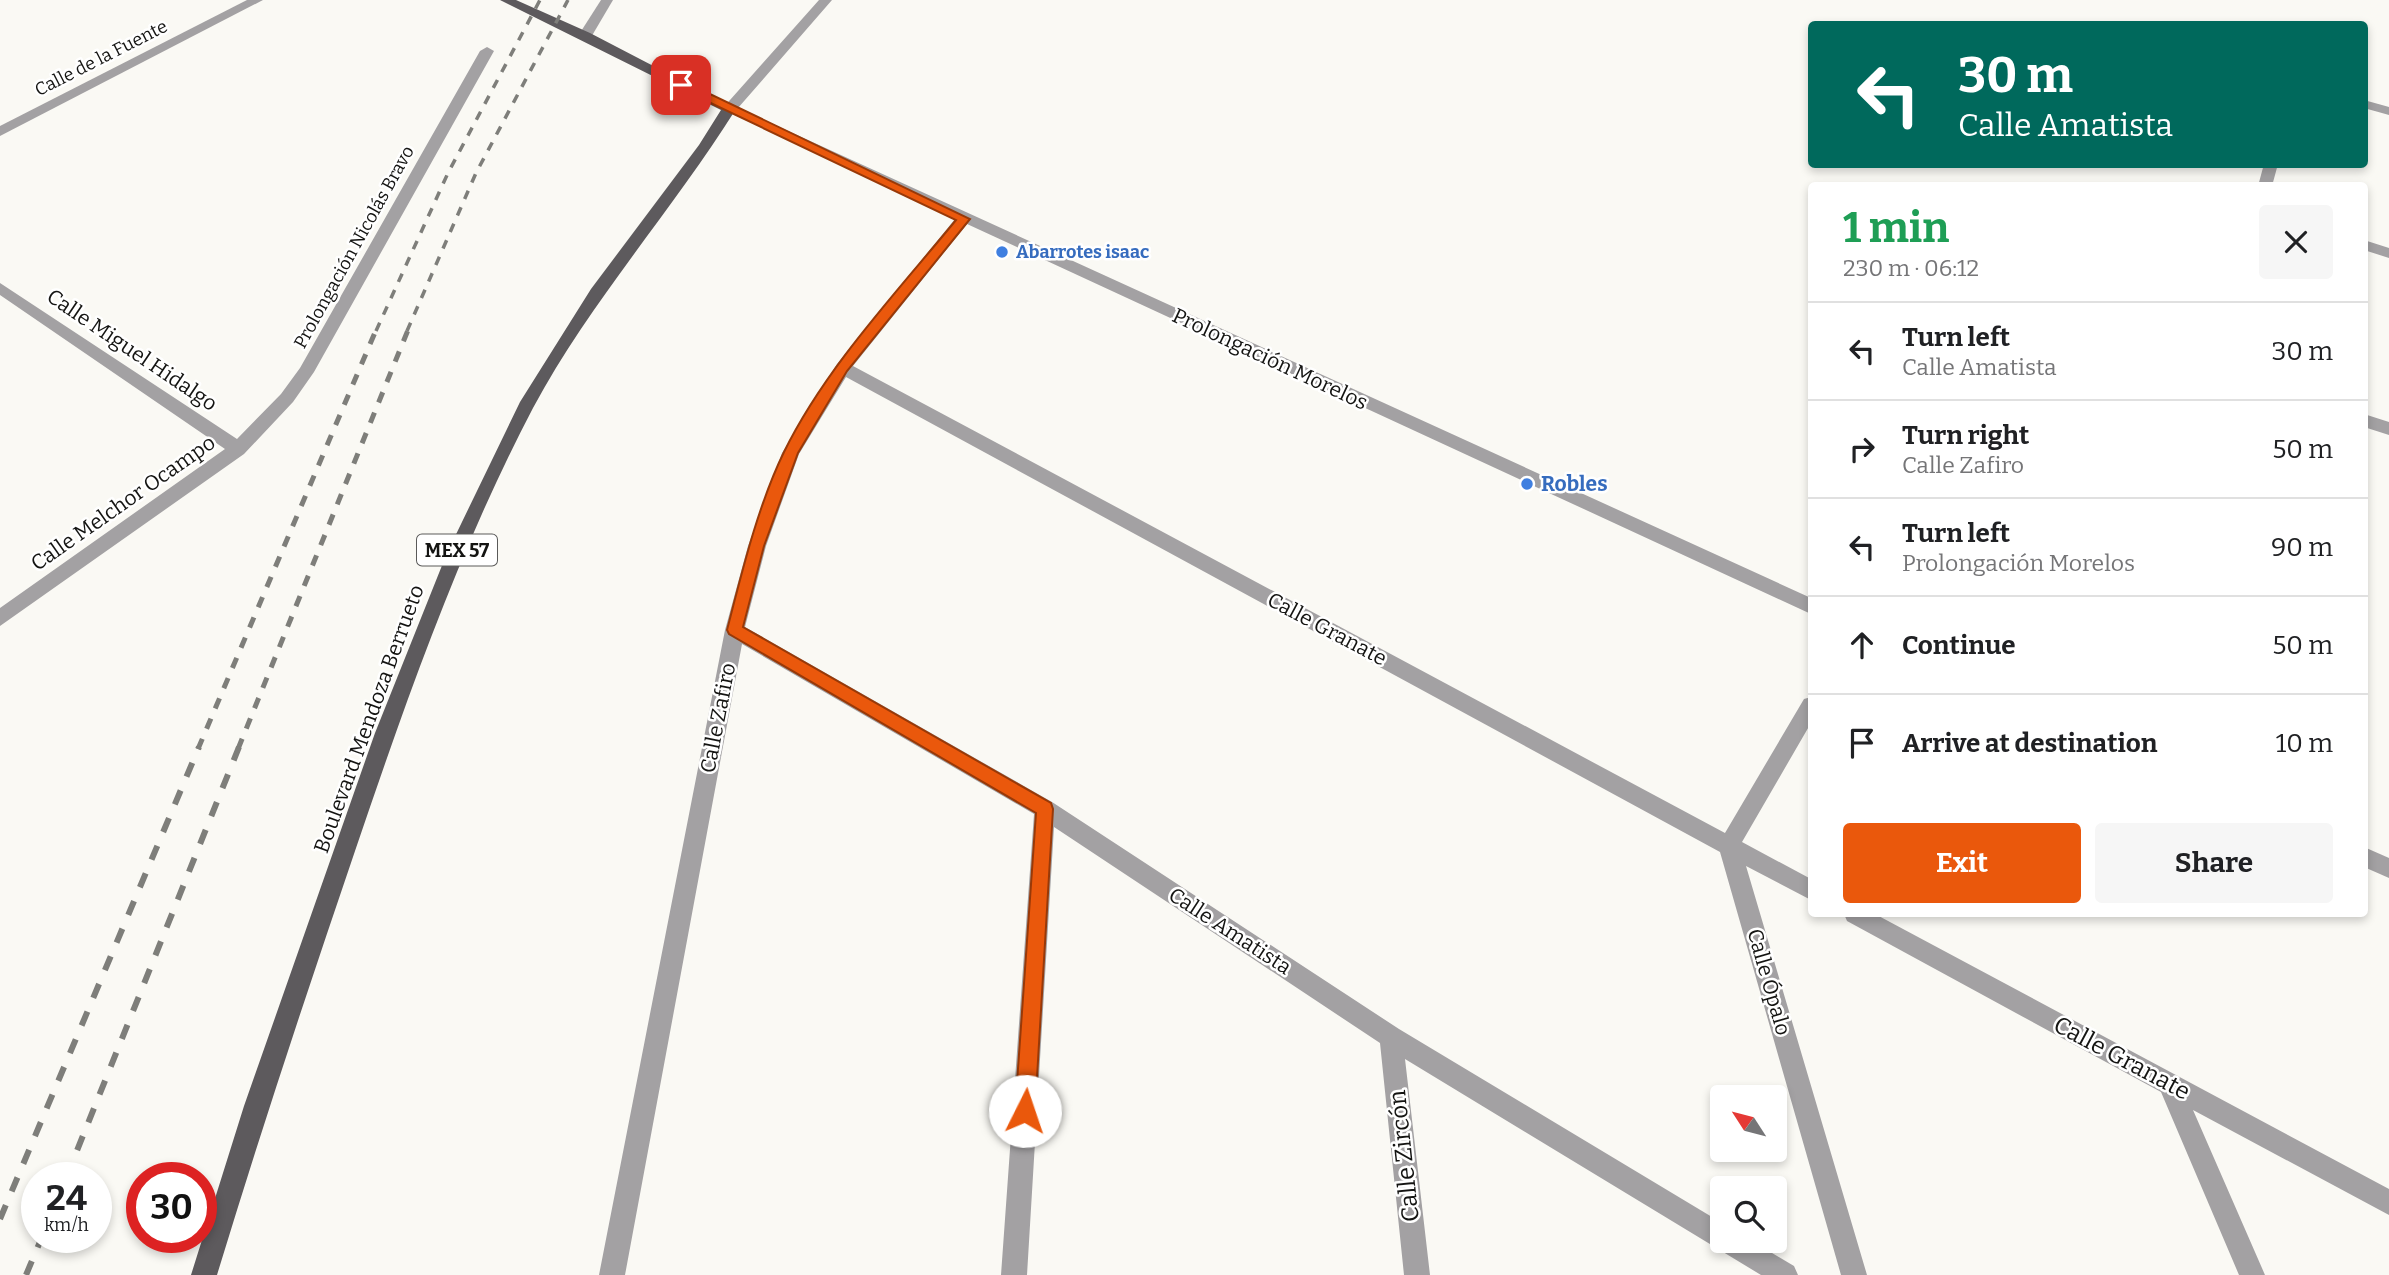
<!DOCTYPE html>
<html lang="en">
<head>
<meta charset="utf-8">
<style>
  :root { --surface:#fff; --page:#f6f6f6; --text:#202124; --muted:#757577; --line:#e0e0e0; --accent:#ea580c }
  body { margin:0; font-family:Bitter,serif; background:var(--page); color:var(--text); height:100vh; display:flex; flex-direction:column; font-size:26px; white-space:nowrap }
  * { box-sizing:border-box; margin:0 }
  p { font-size:23px; color:var(--muted) }
  .icon { flex:none; width:38px; height:38px; fill:none; stroke:currentColor; stroke-width:2; stroke-linecap:round; stroke-linejoin:round }
  .map { position:relative; flex:1; overflow:hidden }
  .panel { position:absolute; left:1808px; top:182px; width:560px; height:735px; display:flex; flex-direction:column; background:var(--surface); border-radius:7px; box-shadow:0 4px 10px #0003 }
  .panel>* { flex:none }
  .hud { position:absolute; left:1808px; top:21px; width:560px; height:147px; border-radius:7px; box-shadow:0 4px 10px #0003; background:#00695c; color:#fff; overflow:hidden }
  .needle { width:46px; rotate:306deg }
  .tools { position:absolute; left:1710px; top:1085px; display:grid; gap:14px }
  .tools a { display:grid; place-items:center; width:77px; height:77px; border-radius:7px; background:var(--surface); box-shadow:0 4px 10px #0003; font-size:35px }
  .speed { position:absolute; left:21px; top:1162px; display:flex; gap:14px; font-size:35px; font-weight:700; text-align:center }
  .speed>* { display:grid; place-content:center; width:91px; height:91px; border-radius:50%; background:var(--surface); box-shadow:0 4px 10px #0003; line-height:1 }
  .speed small { font-size:18px; font-weight:400 }
  .speed .limit { border:10px solid #d22; background:#fff; color:#111 }
  .pin { position:absolute; display:grid; place-items:center; width:60px; height:60px; color:#fff; margin:-30px; border-radius:14px; box-shadow:0 4px 10px #0006 }
  .me { position:absolute; width:77px; margin:-38px; rotate:4deg; stroke-linejoin:round; filter:drop-shadow(0 0 5px #0008) }
  .turn { display:flex; align-items:center; gap:24px; height:147px; padding:0 35px; font-size:32px }
  .turn .icon { width:91px; height:91px; stroke-width:2.5 }
  .turn b { display:block; font-size:49px; line-height:60px }
  .round { display:grid; place-items:center; flex:none; width:74px; height:74px; border-radius:7px; background:var(--page) }
  .overview { display:flex; align-items:center; justify-content:space-between; height:119px; padding:0 35px }
  h1 { font-size:42px; font-weight:700; line-height:52px; color:#1e9e55 }
  .primary-button { display:flex; gap:14px; margin-top:auto; padding:14px 35px }
  .primary-button a { flex:1; height:80px; border-radius:7px; background:var(--accent); color:#fff; font-size:28px; font-weight:700; line-height:80px; text-align:center }
  .primary-button a+a { background:var(--page); color:var(--text) }
  ul { padding:0; list-style:none }
  li { display:flex; align-items:center; gap:21px; height:98px; padding:0 35px; border-top:2px solid var(--line) }
  li div { flex:1 }
  li b { display:block; font-size:26px }
  li em { font-style:normal }
  .map>svg:first-child { display:block }
</style>
</head>
<body>
<div class="map">
<svg width="2389" height="1275" viewBox="0 0 2389 1275">
  <rect width="100%" height="100%" fill="#faf9f4"/>
  <g fill="none" stroke-linecap="round" stroke-linejoin="round">
    <!-- minor -->
    <g fill="#a3a1a3" fill-rule="evenodd">
      <path d="M601,0H613L590,39H580L578,36Z"/>
      <path d="M819,0H832L738,108L1811,598V614L967,224L853,366L1725,833L1804,699L1811,697V723L1742,842L1811,879V900L1746,866L1867,1275H1841L1720,852L846,377L799,454L766,546L745,627L1052,802L1399,1029L1722,1223V1241H1752L1794,1266L1798,1275H1761L1405,1059L1430,1275H1404L1380,1043L1054,827L1027,1275H1001L1034,814L742,644L625,1275H599L725,630L748,546L782,453L837,364L955,219L722,109Z"/>
      <path d="M487,47L494,51L314,372L293,402L244,454L0,626V608L225,449L0,295V283L237,439L281,394L300,368L480,51Z"/>
      <path d="M2364,100L2389,107V115L2364,108Z"/>
      <path d="M2264,164H2278L2272,186H2258Z"/>
      <path d="M2364,240L2389,248V258L2364,250Z"/>
      <path d="M2364,414L2389,422V435L2364,427Z"/>
      <path d="M2364,847L2389,858V878L2364,867Z"/>
      <path d="M1844,914H1875L2389,1189V1215L2193,1110L2265,1275H2239L2161,1092L1847,921Z"/>
    </g>
    <!-- tertiary -->
    <path fill="#a3a1a3" fill-rule="evenodd" d="M247,0H263L0,136V126Z"/>
    <!-- primary -->
    <path fill="#5d5a5d" fill-rule="evenodd" d="M500,0H516L590,33L736,109C672,211 590,302 533,408C459,549 406,701 355,851C307,992 260,1133 217,1275H191L244,1106L375,733L447,553L520,402L591,289L699,145L721,110Z"/>
    <!-- rail-far2 -->
    <g stroke="#7e7e7a" stroke-width="3.5" stroke-dasharray="9 9" stroke-linecap="butt">
      <path d="M376,331L448,173L540,0"/>
      <path d="M407,331L476,173L568,0"/>
    </g>
    <!-- rail-far1 -->
    <g stroke="#7e7e7a" stroke-width="5" stroke-dasharray="11 11" stroke-linecap="butt">
      <path d="M198,749L376,330"/>
      <path d="M238,749L408,330"/>
    </g>
    <!-- rail -->
    <g stroke="#7e7e7a" stroke-width="6" stroke-dasharray="15 15" stroke-linecap="butt">
      <path d="M66,1178L239,747"/>
      <path d="M0,1219L199,747"/>
      <path d="M26,1275L42,1237"/>
    </g>
  </g>
  <!-- route -->
  <path fill="#ea580c" stroke="#983908" stroke-width="2" d="M677,82H685L970,219L847,371L798,453L764,546L743,627L1051,803L1053,809L1035,1111L1032,1118L1025,1120L1018,1118L1015,1111L1036,813L729,634L727,630C742,572 758,505 784,452C825,368 897,292 956,220L677,87Z"/>
  <!-- markers -->
  <g fill="#3f7fe0" stroke="#fff" stroke-width="2.5">
    <circle cx="1002" cy="252" r="7"/>
    <circle cx="1527" cy="484" r="7"/>
  </g>
  <g text-anchor="middle" dominant-baseline="central" stroke-width="5" stroke-linejoin="round" paint-order="stroke">
    <!-- far-street labels -->
    <g font-size="18" fill="#141412" stroke="#fff">
      <text transform="translate(101 58) rotate(-27)">Calle de la Fuente</text>
      <text transform="translate(354 247) rotate(-61)">Prolongación Nicolás Bravo</text>
    </g>
    <!-- far-shop labels -->
    <g font-size="18" font-weight="bold" fill="#366cbe" stroke="#fff" text-anchor="start">
      <text x="1016" y="252">Abarrotes isaac</text>
    </g>
    <!-- shield labels -->
    <rect fill="#fff" stroke="#5a5a59" stroke-width="2" x="417" y="534.5" width="80" height="31" rx="5"/>
    <g font-size="19" font-weight="bold" fill="#141412">
      <text x="457" y="550">MEX 57</text>
    </g>
    <!-- street labels -->
    <g font-size="21" fill="#141412" stroke="#fff">
      <text transform="translate(132 350) rotate(34)">Calle Miguel Hidalgo</text>
      <text transform="translate(1270 359) rotate(25)">Prolongación Morelos</text>
      <text transform="translate(123 503) rotate(-35)">Calle Melchor Ocampo</text>
      <text transform="translate(1327 629) rotate(28)">Calle Granate</text>
      <text transform="translate(718 718) rotate(-79)">Calle Zafiro</text>
      <text transform="translate(369 719) rotate(-70)">Boulevard Mendoza Berrueto</text>
      <text transform="translate(1230 931) rotate(33)">Calle Amatista</text>
      <text transform="translate(1769 982) rotate(74)">Calle Ópalo</text>
    </g>
    <!-- shop labels -->
    <g font-size="21" font-weight="bold" fill="#366cbe" stroke="#fff" text-anchor="start">
      <text x="1541" y="484">Robles</text>
    </g>
    <!-- near-street labels -->
    <g font-size="24" fill="#141412" stroke="#fff">
      <text transform="translate(2122 1058) rotate(28)">Calle Granate</text>
      <text transform="translate(1404 1156) rotate(-96)">Calle Zircón</text>
    </g>
  </g>
</svg>
<div class="tools">
<a><svg class="needle" viewBox="-14 -14 28 28"><path d="M0-13l5 13h-10z" fill="#e53935"/><path d="M0 13l5-13h-10z" fill="#757577"/></svg></a>
<a><svg class="icon" aria-label="search" viewBox="0 0 24 24"><circle cx="10" cy="10" r="6"/><path d="M15 15l6 6"/></svg></a>
</div>
<div class="speed"><div>24<small>km/h</small></div><div class="limit">30</div></div>
<div class="pin" style="left:681px;top:85px;background:#d93025"><svg class="icon" aria-label="arrive" viewBox="0 0 24 24"><path d="M6 21V4h12l-3 4 3 4H6"/></svg></div>
<svg class="me" style="left:1025px;top:1111px" viewBox="-20 -20 40 40"><circle r="19" fill="#fff"/><path d="M0-13L10 11 0 6-10 11z" fill="#ea580c"/></svg>
<div class="hud">
<div class="turn"><svg class="icon" aria-label="left" viewBox="0 0 24 24"><path d="M17 20v-9H6M10 6l-5 5 5 5"/></svg><div><b>30 m</b>Calle Amatista</div></div>
</div>
<section class="panel">
<div class="overview"><div><h1>1 min</h1><p>230 m · 06:12</p></div><a class="round"><svg class="icon" aria-label="close" viewBox="0 0 24 24"><path d="M6 6l12 12M18 6L6 18"/></svg></a></div>
<ul>
<li><svg class="icon" aria-label="left" viewBox="0 0 24 24"><path d="M17 20v-9H6M10 6l-5 5 5 5"/></svg><div><b>Turn left</b><p>Calle Amatista</p></div><em>30 m</em></li>
<li><svg class="icon" aria-label="right" viewBox="0 0 24 24"><path d="M7 20v-9h11M14 6l5 5-5 5"/></svg><div><b>Turn right</b><p>Calle Zafiro</p></div><em>50 m</em></li>
<li><svg class="icon" aria-label="left" viewBox="0 0 24 24"><path d="M17 20v-9H6M10 6l-5 5 5 5"/></svg><div><b>Turn left</b><p>Prolongación Morelos</p></div><em>90 m</em></li>
<li><svg class="icon" aria-label="ahead" viewBox="0 0 24 24"><path d="M12 20V5M6 11l6-6 6 6"/></svg><div><b>Continue</b></div><em>50 m</em></li>
<li><svg class="icon" aria-label="arrive" viewBox="0 0 24 24"><path d="M6 21V4h12l-3 4 3 4H6"/></svg><div><b>Arrive at destination</b></div><em>10 m</em></li>
</ul>
<div class="primary-button"><a>Exit</a><a>Share</a></div>
</section>
</div>
</body>
</html>
